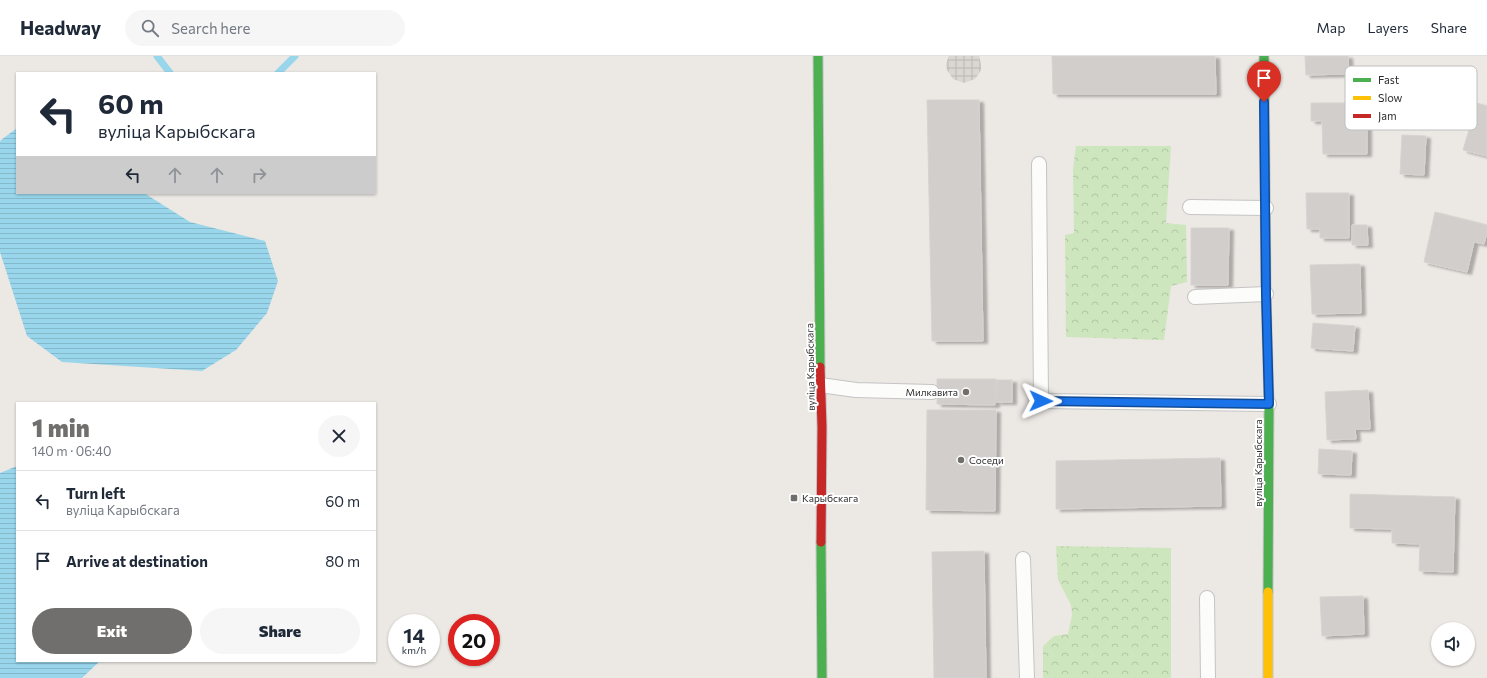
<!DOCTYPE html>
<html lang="en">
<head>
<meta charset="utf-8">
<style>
  :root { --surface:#fff; --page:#f6f6f7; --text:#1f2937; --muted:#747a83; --line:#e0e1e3; --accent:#706f6e }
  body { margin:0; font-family:Commissioner,sans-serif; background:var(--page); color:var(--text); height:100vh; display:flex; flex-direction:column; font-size:15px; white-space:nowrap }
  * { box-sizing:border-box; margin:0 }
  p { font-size:13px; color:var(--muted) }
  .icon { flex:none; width:22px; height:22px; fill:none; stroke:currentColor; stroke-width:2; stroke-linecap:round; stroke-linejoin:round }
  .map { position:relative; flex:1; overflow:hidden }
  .drawer { position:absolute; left:16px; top:346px; width:360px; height:260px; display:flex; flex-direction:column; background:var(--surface); border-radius:0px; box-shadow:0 1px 3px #0004 }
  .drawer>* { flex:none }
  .top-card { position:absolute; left:16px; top:16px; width:360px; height:122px; border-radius:0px; box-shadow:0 1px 3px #0004; background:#fff; color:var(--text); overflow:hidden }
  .buttons { position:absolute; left:1431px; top:566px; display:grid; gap:8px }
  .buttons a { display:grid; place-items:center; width:44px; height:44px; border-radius:50%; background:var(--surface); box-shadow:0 1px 3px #0004; font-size:20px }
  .speed { position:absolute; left:388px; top:558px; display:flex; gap:8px; font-size:20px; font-weight:700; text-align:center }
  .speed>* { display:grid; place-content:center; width:52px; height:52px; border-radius:50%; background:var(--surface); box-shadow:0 1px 3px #0004; line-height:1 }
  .speed small { font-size:10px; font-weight:400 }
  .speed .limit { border:6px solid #d22; background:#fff; color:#111 }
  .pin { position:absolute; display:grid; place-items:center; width:34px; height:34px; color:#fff; margin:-41px -17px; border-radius:50% 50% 50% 0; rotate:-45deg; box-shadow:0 0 4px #0007 }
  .pin .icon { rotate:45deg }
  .me { position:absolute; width:44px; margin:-22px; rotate:91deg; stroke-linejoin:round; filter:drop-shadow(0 0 3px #0008) }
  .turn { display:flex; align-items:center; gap:14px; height:84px; padding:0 16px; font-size:18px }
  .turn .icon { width:52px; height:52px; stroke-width:2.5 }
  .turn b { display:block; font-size:28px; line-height:34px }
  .lanes { display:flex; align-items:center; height:38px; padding:0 16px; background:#0003; justify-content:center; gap:20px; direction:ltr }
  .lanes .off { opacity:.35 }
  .round { display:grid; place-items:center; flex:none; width:42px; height:42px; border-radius:21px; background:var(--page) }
  .headline { display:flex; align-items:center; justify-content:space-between; height:68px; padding:0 16px }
  h1 { font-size:24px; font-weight:800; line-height:30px; color:var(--accent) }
  .primary-button { display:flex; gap:8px; margin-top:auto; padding:8px 16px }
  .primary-button a { flex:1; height:46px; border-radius:24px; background:var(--accent); color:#fff; font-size:16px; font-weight:800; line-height:46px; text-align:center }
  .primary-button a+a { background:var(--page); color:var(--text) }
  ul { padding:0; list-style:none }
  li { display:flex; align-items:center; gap:12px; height:60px; padding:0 16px; border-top:1px solid var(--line) }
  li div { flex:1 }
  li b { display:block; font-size:15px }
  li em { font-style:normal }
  header { display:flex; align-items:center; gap:24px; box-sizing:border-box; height:56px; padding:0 20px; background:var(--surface); border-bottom:1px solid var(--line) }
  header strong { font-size:19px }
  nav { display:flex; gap:22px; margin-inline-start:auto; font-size:14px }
  .search { width:280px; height:36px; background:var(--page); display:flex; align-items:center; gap:10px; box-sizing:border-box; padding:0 14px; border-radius:22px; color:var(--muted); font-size:15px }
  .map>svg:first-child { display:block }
</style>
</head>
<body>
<header>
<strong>Headway</strong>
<div class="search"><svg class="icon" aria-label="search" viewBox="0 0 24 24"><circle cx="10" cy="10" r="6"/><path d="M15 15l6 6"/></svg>Search here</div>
<nav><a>Map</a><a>Layers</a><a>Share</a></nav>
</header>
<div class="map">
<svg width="1487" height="622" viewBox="0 0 1487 622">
  <defs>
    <pattern id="park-crowns" width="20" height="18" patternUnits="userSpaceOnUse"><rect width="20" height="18" fill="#cee6be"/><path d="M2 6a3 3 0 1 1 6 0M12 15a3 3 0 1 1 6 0" fill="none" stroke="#b1c6a4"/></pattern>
    <pattern id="plaza-grid" width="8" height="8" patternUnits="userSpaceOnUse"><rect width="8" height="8" fill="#dad6d2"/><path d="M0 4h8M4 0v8" fill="none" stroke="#bbb8b5"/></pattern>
    <pattern id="water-rules" width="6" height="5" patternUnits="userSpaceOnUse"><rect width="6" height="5" fill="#99d6ec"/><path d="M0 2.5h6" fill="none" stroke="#84b8cb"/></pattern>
    <filter id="shadow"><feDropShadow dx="4.5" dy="2.5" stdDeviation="1" flood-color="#0004"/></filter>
  </defs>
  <rect width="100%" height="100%" fill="#ece8e4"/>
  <!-- park -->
  <g fill="url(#park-crowns)">
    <path d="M1076,90H1171L1166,167L1186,169L1187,226L1171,230L1164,284L1066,281L1065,179L1074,177L1073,114Z"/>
    <path d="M1056,490L1171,492V622H1043V590L1054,580L1068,578L1072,559L1071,549L1058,524Z"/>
  </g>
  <!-- plaza -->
  <path fill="url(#plaza-grid)" d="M949,0H979L981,8V14L978,19L975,23L964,27L953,23L947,14L946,8Z"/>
  <!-- water -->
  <g fill="url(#water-rules)">
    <path d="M17,72V137H144L190,166L265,185L278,225L267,257L236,294L202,315L62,306L27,280L0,196V86L1,84Z"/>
    <path d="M17,410V605H100L82,622H0V417Z"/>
  </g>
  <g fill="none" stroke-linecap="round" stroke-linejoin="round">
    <!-- stream -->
    <g stroke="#99d6ec" stroke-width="7">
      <path d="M157,0L170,17"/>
      <path d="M278,17L295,0"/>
    </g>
  </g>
  <!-- building -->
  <g fill="#d1cecb" stroke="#d7d4d0" filter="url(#shadow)">
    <path d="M1052,0H1215L1216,38H1053Z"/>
    <path d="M1305,0H1348L1349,18L1306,19Z"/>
    <path d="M927,44H979L983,285H932Z"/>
    <path d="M1311,47H1367V98H1323L1322,65H1311Z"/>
    <path d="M1477,47L1487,50V100L1463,94Z"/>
    <path d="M1402,79L1426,80L1424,119L1400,118Z"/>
    <path d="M1306,137H1349V182H1320V173H1307Z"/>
    <path d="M1435,156L1487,169V176L1484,188L1474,186L1467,216L1424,206Z"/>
    <path d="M1352,169H1367L1368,189H1352Z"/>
    <path d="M1191,172H1229L1228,229H1191Z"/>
    <path d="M1360,208L1361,257L1312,258L1310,209Z"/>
    <path d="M1313,267L1355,270L1353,295L1311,292Z"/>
    <path d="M937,323H996L995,349L937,348Z"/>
    <rect x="997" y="324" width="15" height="22"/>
    <path d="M1368,334L1370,373H1355L1356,383L1327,384L1325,336Z"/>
    <path d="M927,354H996L995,455L926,454Z"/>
    <path d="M1319,393L1352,395L1351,419L1318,418Z"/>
    <path d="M1220,402L1221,450L1056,453V405Z"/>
    <path d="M1350,438L1455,441L1453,516L1419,515L1420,488L1392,487V473L1350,472Z"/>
    <path d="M984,495L986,622H934L932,496Z"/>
    <path d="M1363,540L1364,578L1322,580L1320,541Z"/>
  </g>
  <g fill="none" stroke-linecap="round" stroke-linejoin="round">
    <!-- lane casing -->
    <g stroke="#c5c4c5" stroke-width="16">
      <g id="lane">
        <path d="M1039,108L1041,345L1269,348"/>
        <path d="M1190,151L1266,152"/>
        <path d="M1195,241L1266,238"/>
        <path d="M820,329L856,334L932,336"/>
        <path d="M1023,503L1027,622"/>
        <path d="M1207,542L1208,622"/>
      </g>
    </g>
    <!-- fast casing -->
    <g stroke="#c5c4c5" stroke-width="11">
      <g id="fast">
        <path d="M818,0L820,311"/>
        <path d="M1264,0L1266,238L1269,348L1268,536"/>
        <path d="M821,486L822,622"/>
      </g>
    </g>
    <!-- slow casing -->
    <g stroke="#c5c4c5" stroke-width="11">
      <path id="slow" d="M1268,622V536"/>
    </g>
    <!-- jam casing -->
    <g stroke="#c5c4c5" stroke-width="11">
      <path id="jam" d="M820,311L822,371L821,486"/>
    </g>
    <!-- lane -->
    <use href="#lane" stroke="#fcfcfb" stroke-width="14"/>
    <!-- fast -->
    <use href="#fast" stroke="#4caf50" stroke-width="9"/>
    <!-- slow -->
    <use href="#slow" stroke="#ffc107" stroke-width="9"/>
    <!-- jam -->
    <use href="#jam" stroke="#c62828" stroke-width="9"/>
  </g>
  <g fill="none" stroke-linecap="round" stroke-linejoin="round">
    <!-- route casing -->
    <g stroke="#114b97" stroke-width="10">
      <path id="route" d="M1041,345L1269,348L1266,238L1264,46"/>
    </g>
    <!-- route -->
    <use href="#route" stroke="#1a73e8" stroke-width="7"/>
  </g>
  <!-- markers -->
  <g fill="#706f6e" stroke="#fff" stroke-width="1.5">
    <circle cx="966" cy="336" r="4"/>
    <circle cx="961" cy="404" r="4"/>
    <rect x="790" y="438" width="8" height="8" rx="2"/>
  </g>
  <g text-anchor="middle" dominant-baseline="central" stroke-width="4" stroke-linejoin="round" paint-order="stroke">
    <!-- street labels -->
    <g font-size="10" fill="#2e2e2e" stroke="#fff">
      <text transform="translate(810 311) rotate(-91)">вуліца Карыбскага</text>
      <text transform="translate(1258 407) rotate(-90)">вуліца Карыбскага</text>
    </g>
    <!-- poi labels -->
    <g font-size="10" fill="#2e2e2e" stroke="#fff" text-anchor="start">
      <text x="958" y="336" text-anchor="end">Милкавита</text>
      <text x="969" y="404">Соседи</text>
      <text x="802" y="442">Карыбскага</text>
    </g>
  </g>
  <!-- legend -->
  <rect x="1345" y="10" width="132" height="64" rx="6" fill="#fff" stroke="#c0c0c0" stroke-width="1"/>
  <rect x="1353" y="22" width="18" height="4" fill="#4caf50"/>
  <rect x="1353" y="40" width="18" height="4" fill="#ffc107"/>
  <rect x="1353" y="58" width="18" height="4" fill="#c62828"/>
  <g font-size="11" fill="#2e2e2e">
    <text x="1378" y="28">Fast</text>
    <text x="1378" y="46">Slow</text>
    <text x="1378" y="64">Jam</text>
  </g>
</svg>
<div class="buttons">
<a><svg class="icon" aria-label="sound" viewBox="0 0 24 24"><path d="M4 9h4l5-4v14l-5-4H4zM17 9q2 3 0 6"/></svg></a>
</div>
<div class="speed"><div>14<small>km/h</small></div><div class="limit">20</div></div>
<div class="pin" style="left:1264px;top:46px;background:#d93025"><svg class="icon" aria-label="arrive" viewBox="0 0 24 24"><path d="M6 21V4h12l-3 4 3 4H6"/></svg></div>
<svg class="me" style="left:1041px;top:345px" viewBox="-20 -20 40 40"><path d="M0-17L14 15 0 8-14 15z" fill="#1a73e8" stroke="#fff" stroke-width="4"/></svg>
<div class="top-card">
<div class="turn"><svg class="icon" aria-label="left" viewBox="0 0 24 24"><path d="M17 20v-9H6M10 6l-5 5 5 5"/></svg><div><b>60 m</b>вуліца Карыбскага</div></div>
<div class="lanes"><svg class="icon" aria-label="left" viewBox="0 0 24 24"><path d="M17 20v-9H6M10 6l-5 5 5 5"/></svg><svg class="icon off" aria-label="ahead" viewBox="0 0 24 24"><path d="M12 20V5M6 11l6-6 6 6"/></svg><svg class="icon off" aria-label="ahead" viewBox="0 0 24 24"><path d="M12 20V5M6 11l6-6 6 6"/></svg><svg class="icon off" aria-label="right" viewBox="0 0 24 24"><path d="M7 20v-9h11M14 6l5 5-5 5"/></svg></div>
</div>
<section class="drawer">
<div class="headline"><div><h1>1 min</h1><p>140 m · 06:40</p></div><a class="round"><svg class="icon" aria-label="close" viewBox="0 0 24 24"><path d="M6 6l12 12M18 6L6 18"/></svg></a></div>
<ul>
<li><svg class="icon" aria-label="left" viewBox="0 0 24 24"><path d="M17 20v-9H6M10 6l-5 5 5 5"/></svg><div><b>Turn left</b><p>вуліца Карыбскага</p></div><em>60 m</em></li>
<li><svg class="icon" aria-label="arrive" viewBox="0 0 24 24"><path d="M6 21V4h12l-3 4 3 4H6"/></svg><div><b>Arrive at destination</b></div><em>80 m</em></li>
</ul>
<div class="primary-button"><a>Exit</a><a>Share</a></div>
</section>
</div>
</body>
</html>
